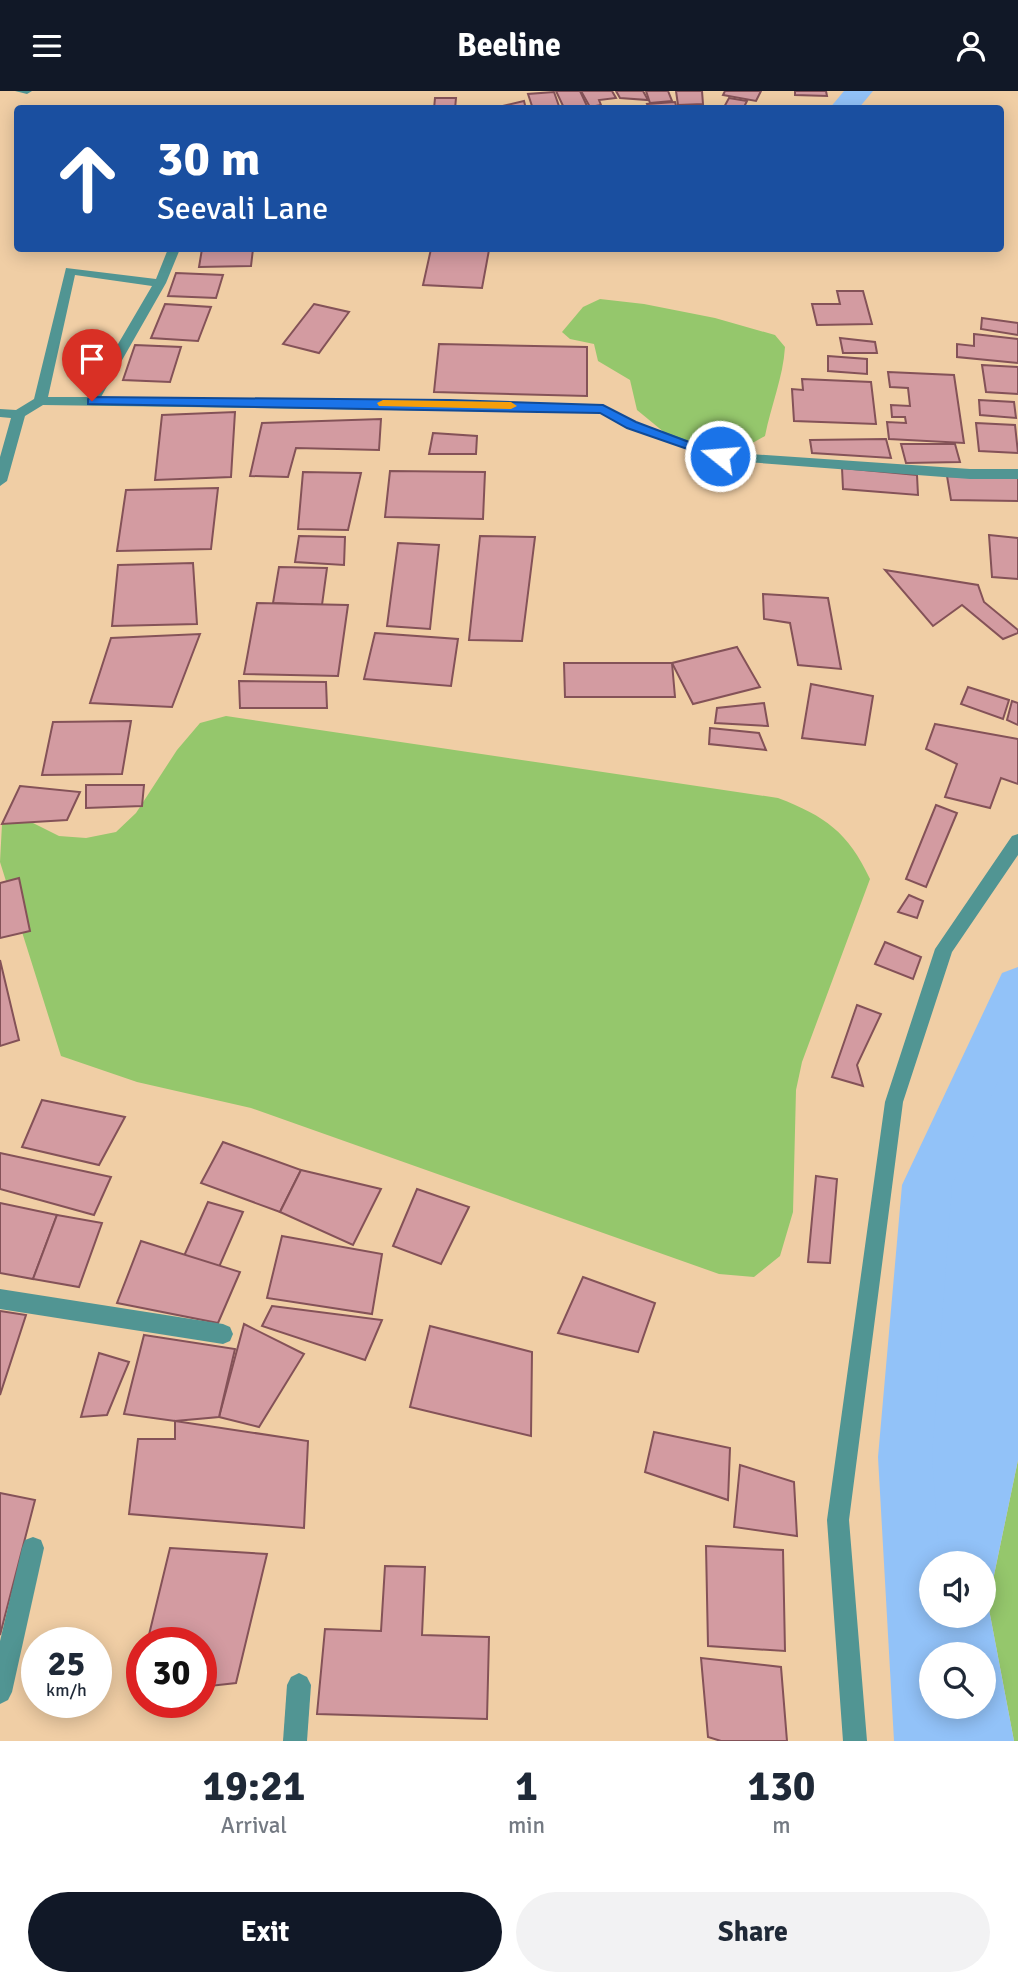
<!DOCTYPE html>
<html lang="en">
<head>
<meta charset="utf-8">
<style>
  :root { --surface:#fff; --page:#f2f2f3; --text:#1f2937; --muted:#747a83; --accent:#111827 }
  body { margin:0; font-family:Signika,sans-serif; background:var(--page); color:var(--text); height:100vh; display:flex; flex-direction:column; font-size:26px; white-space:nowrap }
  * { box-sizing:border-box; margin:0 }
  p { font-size:23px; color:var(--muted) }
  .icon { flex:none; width:38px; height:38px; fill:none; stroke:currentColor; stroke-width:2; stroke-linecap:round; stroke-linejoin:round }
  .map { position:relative; height:1650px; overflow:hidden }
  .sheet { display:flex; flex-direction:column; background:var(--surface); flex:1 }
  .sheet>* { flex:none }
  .banner { position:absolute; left:14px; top:14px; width:990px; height:147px; border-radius:7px; box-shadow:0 4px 18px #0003; background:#1a4fa0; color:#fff; overflow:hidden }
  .buttons { position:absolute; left:919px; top:1460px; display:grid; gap:14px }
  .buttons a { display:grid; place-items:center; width:77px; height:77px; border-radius:50%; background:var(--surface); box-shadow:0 4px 18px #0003; font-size:35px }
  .speed { position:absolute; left:21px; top:1536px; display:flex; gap:14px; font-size:35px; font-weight:700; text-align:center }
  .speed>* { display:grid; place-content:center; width:91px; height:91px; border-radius:50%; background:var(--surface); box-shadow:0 4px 18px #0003; line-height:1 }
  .speed small { font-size:18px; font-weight:400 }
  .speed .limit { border:10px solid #d22; background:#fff; color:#111 }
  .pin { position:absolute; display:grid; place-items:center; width:60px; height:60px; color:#fff; margin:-72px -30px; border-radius:50% 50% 50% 0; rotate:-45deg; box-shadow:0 0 7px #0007 }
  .pin .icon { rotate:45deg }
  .me { position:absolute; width:77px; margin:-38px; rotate:287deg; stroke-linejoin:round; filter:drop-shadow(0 0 5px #0008) }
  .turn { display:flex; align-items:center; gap:24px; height:147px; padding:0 28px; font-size:32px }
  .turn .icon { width:91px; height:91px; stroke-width:2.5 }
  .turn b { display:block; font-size:49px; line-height:60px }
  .eta { display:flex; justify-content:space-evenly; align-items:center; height:119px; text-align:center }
  .eta b { font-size:42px; font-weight:700; line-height:49px }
  .action { display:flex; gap:14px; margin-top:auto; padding:14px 28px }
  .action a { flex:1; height:80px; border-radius:42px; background:var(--accent); color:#fff; font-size:28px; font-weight:700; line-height:80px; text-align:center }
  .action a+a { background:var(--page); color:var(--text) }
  header { display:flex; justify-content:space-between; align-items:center; height:91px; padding:0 28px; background:var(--accent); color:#fff; font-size:32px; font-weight:700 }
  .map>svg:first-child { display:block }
</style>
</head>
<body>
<header><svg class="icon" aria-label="menu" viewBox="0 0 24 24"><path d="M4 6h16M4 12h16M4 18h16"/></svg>Beeline<svg class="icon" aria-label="person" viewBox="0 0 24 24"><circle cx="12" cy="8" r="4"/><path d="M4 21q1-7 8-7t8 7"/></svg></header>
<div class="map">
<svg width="1018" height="1650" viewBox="0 0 1018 1650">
  <rect width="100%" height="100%" fill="#f0cea5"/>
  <!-- green -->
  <g fill="#95c76c">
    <path d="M600,208L644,213L715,227L775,244L785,256C783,287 771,314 765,345L733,363L676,351L637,319L630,289L598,270L594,253L570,248L562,241L583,216Z"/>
    <path d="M226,625L778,707C825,725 848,741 870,788L802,971L796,999L793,1121L780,1165L754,1186L719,1183L251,1017L137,991L61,965L0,771L2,733L25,728L59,745L86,747L116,741L136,722L177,659L200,632Z"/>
    <path d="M1018,1369V1650H1014L988,1513Z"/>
  </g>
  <!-- water -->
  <path fill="#92c2f8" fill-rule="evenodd" d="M1018,895V1369L988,1513L1014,1650H924L905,1366L927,1094ZM931,1472H984V1524H931ZM931,1563H984V1615H931Z"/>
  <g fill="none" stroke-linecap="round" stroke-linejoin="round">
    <!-- canal -->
    <g fill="#92c2f8" fill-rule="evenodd">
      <path d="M844,0H873L858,18H829Z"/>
      <path d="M1018,876V945L952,1094L932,1366L940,1472H931V1524H944L947,1563H931V1615H951L954,1650H894L878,1366L902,1094L1002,882Z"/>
    </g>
  </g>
  <!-- building -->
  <g fill="#d39ba1" stroke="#845258" stroke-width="2">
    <path d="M556,0H580L587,15L564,17Z"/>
    <path d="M581,0H612L616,7L599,9L601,14L590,16Z"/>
    <path d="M616,0H643L648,9L620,7Z"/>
    <path d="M646,0H668L672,10L650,12Z"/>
    <path d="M676,0H702L703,13L678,14Z"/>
    <path d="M725,0H761L756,10L723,4Z"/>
    <path d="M795,0H826L827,5L795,4Z"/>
    <path d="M554,1L560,18H533L528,3Z"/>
    <path d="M435,7H456L455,18H434Z"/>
    <path d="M729,7L747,10L743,18H723Z"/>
    <path d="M524,10L526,18L494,17Z"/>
    <path d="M675,11L677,18H649L647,13Z"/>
    <path d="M202,158H253L251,175L199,176Z"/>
    <path d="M431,158L489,159L482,197L423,194Z"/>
    <path d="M176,182L223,184L216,207L168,205Z"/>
    <path d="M837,200H863L872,233L817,234L812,213H840Z"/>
    <path d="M165,213L211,216L198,250L151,247Z"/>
    <path d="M314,213L349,221L319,262L283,253Z"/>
    <path d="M982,227L1018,232V244L981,238Z"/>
    <path d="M974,243L1018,248V272L957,266V253L974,255Z"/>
    <path d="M840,247L875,251L877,262H843Z"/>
    <path d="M439,253L587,256V305L434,301Z"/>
    <path d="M135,254L181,256L170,291L123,289Z"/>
    <path d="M828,265L867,268V283L828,280Z"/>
    <path d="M982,274L1018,276V303L986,301Z"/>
    <path d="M888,281L954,284L964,352L889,348L887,331L906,332L905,326H892L891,314L910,315L908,297L890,296Z"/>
    <path d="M802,288L871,291L876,333L794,330L792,298L803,299Z"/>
    <path d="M979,309L1014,311L1016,327L980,324Z"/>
    <path d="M235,321L231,386L155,389L162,324Z"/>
    <path d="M381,328L379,359L296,357L288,386L250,385L262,332Z"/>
    <path d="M976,332L1015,334L1018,362L979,360Z"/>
    <path d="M433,342L477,345L476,363H429Z"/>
    <path d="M886,348L891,367L812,362L810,349Z"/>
    <path d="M901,353H955L960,371L906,372Z"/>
    <path d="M842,377L917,384L918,404L843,398Z"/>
    <path d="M390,380L485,381L483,428L385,426Z"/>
    <path d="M303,381L361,382L348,439L298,438Z"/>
    <path d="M947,385L1018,386V410L951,409Z"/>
    <path d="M218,397L211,458L117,460L126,399Z"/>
    <path d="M989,444L1018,447V488L992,486Z"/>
    <path d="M299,445L345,446L344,474L295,471Z"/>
    <path d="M480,445L535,446L522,550L469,549Z"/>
    <path d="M398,452L439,454L430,538L387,535Z"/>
    <path d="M193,472L197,533L112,535L118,474Z"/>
    <path d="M279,476L327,477L322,514L273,512Z"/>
    <path d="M885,479L978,494L984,511L1018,539V542L1003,548L962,514L933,535Z"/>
    <path d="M763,503L828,507L841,578L798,574L790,532L764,528Z"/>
    <path d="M257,512L348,514L338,585L244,583Z"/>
    <path d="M375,542L458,548L451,595L364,588Z"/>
    <path d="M200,543L172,616L90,612L111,547Z"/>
    <path d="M737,556L760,596L693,613L672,572Z"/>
    <path d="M564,572H672L675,606H565Z"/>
    <path d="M239,590L326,591L327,617H240Z"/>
    <path d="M811,593L873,605L865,654L802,647Z"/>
    <path d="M968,596L1009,609L1003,628L961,613Z"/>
    <path d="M1012,610L1018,612V634L1007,629Z"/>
    <path d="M764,612L768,635L715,632L717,617Z"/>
    <path d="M131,630L122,683L42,684L53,631Z"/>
    <path d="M935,633L1018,648V693L1001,687L990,717L945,706L957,673L926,658Z"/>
    <path d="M710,637L759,642L766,659L709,653Z"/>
    <path d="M86,694H144L142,715L86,717Z"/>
    <path d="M20,695L80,701L67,729L2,733Z"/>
    <path d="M936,714L957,722L926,796L906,788Z"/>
    <path d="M19,787L30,840L0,847V792Z"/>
    <path d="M909,804L923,810L917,827L898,821Z"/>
    <path d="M885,851L921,866L913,888L875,873Z"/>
    <path d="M0,869L19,949L0,955Z"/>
    <path d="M857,914L881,923L857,974L863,995L832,986Z"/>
    <path d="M42,1009L125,1026L99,1074L22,1056Z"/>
    <path d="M223,1051L301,1079L280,1121L201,1092Z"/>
    <path d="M0,1062L111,1086L94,1124L0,1098Z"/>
    <path d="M301,1079L381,1098L353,1154L280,1121Z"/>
    <path d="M816,1085L837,1088L830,1172L808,1171Z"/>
    <path d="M417,1098L469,1116L441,1173L393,1155Z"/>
    <path d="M208,1111L243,1121L219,1176L184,1165Z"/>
    <path d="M0,1112L57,1124L33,1188L0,1182Z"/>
    <path d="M57,1124L102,1132L79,1196L33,1188Z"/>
    <path d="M282,1145L382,1163L372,1223L267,1207Z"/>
    <path d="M141,1150L240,1181L218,1232L117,1212Z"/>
    <path d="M583,1186L655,1212L638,1261L558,1242Z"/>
    <path d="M272,1215L382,1229L365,1269L262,1235Z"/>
    <path d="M0,1220L26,1224L0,1304Z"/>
    <path d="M244,1233L304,1263L259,1336L219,1326Z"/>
    <path d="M430,1235L532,1261L531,1345L410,1316Z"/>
    <path d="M144,1244L235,1258L219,1326L175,1330L124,1323Z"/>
    <path d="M99,1262L129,1271L107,1324L81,1326Z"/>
    <path d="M175,1330L308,1350L304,1437L129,1423L138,1348H175Z"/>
    <path d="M654,1341L730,1357L728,1409L645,1381Z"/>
    <path d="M740,1374L794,1391L797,1445L734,1436Z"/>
    <path d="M0,1402L35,1409L0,1544Z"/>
    <path d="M706,1455L783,1459L785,1560L708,1555Z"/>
    <path d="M170,1457L267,1463L236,1592L201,1596V1552H147Z"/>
    <path d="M385,1475L425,1476L422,1544L489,1546L487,1628L317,1623L325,1538L381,1540Z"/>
    <path d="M701,1567L781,1576L787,1650H721L708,1646Z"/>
  </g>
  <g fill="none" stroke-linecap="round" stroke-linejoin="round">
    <!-- minor -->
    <g fill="#519593" fill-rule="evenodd">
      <path d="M15,0H32L27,3Z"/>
      <path d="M168,158H180L166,192L101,306L603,314L636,331L721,361L970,378H1018V388H970L720,369L626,337L600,322L43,314L25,325L7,390L0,395V366L11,327L0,326V318L16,319L34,308L66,177L156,188ZM75,184L152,195L87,306H48Z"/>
      <path d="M1018,743V764L952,861L903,1011L849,1429L867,1650H843L827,1429L885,1011L935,858L1012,745Z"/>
      <path d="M0,1198L223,1233L230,1236L233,1243L230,1250L223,1253L0,1218Z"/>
      <path d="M33,1446L41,1449L44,1457L12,1601L8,1609L0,1613V1550L22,1457L25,1449Z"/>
      <path d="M299,1582L307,1586L311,1594L307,1650H283L287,1594L291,1586Z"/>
    </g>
  </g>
  <!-- route -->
  <path fill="#1a73e8" stroke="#114b97" stroke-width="2" d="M92,306L449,309L603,314L636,331L726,365L716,368L627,337L600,322L88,313V308Z"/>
  <!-- slow -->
  <path fill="#f59e0b" d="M383,309L511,311L517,315L511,318L379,315L377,312Z"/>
</svg>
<div class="buttons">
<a><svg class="icon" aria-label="sound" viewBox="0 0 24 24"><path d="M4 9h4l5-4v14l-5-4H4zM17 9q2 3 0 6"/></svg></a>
<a><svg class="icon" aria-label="search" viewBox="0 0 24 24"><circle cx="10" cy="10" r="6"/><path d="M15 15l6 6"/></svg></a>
</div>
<div class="speed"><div>25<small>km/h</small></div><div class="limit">30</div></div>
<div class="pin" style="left:92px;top:310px;background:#d93025"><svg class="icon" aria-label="arrive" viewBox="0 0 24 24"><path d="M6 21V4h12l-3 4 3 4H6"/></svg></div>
<svg class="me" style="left:720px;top:365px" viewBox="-20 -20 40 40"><circle r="17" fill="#1a73e8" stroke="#fff" stroke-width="3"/><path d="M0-11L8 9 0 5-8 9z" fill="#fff"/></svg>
<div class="banner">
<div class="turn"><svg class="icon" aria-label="ahead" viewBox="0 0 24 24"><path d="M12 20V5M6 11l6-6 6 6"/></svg><div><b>30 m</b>Seevali Lane</div></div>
</div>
</div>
<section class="sheet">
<div class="eta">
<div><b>19:21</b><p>Arrival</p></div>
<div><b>1</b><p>min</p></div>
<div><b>130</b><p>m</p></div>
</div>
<div class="action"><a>Exit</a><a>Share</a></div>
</section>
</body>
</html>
